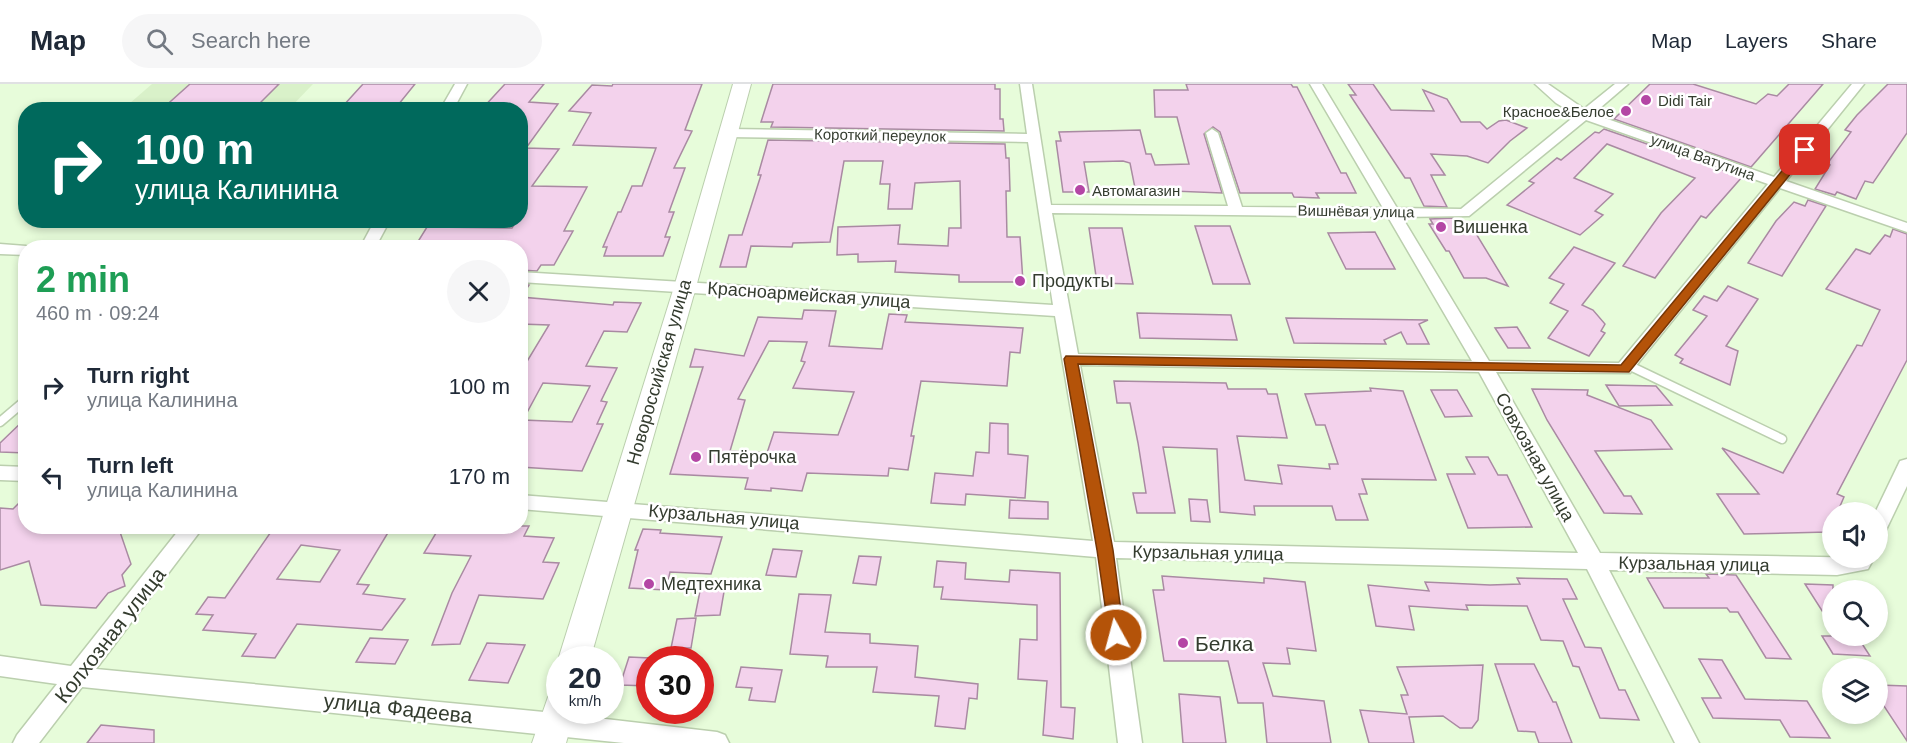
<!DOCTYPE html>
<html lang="en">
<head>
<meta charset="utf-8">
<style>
  :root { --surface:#fff; --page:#f6f6f7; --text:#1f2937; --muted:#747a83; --line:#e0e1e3 }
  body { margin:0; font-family:Arial,sans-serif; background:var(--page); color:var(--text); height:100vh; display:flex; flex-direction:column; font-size:22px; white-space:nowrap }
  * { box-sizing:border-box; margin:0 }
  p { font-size:20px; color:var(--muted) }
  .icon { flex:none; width:33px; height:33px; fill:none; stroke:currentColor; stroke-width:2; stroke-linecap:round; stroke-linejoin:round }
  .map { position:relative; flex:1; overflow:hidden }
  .panel { position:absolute; left:18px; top:156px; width:510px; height:294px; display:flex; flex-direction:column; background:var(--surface); border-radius:24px; box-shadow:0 3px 9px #0003 }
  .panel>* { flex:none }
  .hud { position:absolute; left:18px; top:18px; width:510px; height:126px; border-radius:24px; box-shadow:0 3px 9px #0003; background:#00695c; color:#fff; overflow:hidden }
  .tools { position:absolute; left:1822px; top:418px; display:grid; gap:12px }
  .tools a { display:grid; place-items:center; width:66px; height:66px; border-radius:50%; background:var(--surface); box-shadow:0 3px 9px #0003; font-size:30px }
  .speed { position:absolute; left:546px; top:562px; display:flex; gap:12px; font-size:30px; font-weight:700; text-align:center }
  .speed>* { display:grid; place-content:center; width:78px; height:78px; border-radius:50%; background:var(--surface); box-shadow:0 3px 9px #0003; line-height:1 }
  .speed small { font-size:15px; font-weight:400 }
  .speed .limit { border:9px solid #d22; background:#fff; color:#111 }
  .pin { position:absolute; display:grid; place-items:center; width:51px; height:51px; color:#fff; margin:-26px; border-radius:12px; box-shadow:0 3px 9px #0006 }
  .me { position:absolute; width:66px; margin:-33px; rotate:353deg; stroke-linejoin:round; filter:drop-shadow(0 0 4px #0008) }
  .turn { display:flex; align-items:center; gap:21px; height:126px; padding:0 18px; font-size:27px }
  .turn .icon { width:78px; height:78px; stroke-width:2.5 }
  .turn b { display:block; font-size:42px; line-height:51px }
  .round { display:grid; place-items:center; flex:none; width:63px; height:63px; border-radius:32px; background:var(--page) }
  .head { display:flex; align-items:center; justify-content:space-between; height:102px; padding:0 18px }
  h1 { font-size:36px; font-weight:700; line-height:45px; color:#1e9e55 }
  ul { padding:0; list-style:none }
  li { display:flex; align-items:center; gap:18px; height:90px; padding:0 18px }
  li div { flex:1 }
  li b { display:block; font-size:22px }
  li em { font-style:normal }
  header { display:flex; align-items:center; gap:36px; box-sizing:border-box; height:84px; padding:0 30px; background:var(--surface); border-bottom:2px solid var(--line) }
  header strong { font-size:28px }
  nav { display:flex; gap:33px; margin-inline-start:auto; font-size:21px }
  .search { width:420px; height:54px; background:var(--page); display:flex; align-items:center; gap:15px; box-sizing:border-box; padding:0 21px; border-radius:33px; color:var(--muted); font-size:22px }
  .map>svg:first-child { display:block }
</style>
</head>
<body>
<header>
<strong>Map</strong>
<div class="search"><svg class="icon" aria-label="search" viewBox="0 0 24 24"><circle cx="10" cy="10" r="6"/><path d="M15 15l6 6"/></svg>Search here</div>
<nav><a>Map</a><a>Layers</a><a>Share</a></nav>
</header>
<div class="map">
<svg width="1907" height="659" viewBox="0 0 1907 659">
  <rect width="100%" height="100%" fill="#e7fcda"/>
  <!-- built -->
  <path fill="#d9f1c9" d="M152,0H313L289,25L122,26Z"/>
  <!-- building -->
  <g fill="#f3d2ec" stroke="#a98aa2" stroke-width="1.5" fill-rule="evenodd">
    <path d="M190,0H279L253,26H161Z"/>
    <path d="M363,0H415L394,26H342L345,22H343Z"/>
    <path d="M505,0H544L529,18L558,20L526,64L559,65L532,102L587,103L564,147H573L554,181H541L537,187L520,186V164H414L427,143L512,144L517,136H520V26H481Z"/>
    <path d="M613,0H702L685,46L692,47L674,84H685L669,128H674L665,153H670L663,172H604L607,163H603L618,128H621L632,102H642L656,64L573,61L591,29L569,27L592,1L612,2Z"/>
    <path d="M773,0H995V5H1000V35H1003L1004,47L771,43L773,38H761Z"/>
    <path d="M1186,0H1291L1293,3H1297L1341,89H1346L1356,109H1316L1319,114L1294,113L1292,109H1240L1220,48L1213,43L1204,50L1222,109L1173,107L1174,109H1136L1130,79L1123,77L1084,78L1089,108H1063L1056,57H1061L1059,48L1140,46L1146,70H1151L1155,81L1189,80L1177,33H1155L1154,6H1188Z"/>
    <path d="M1348,0H1373L1391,26L1434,27L1423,6L1447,15L1461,38H1480L1487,45L1499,37L1506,36L1527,44L1510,57L1488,79L1467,72L1431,70L1445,91H1431L1447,123L1424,122L1410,94H1405L1350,11H1356Z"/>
    <path d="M1650,0H1693L1756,20L1768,10L1777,12L1789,0H1823L1751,83L1614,35Z"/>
    <path d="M1888,0H1907V49L1873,99L1865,97L1856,115L1837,108L1835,111L1815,105L1830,81L1827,80L1851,48L1845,46L1857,31Z"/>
    <path d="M1604,45L1742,93L1706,134L1701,132L1655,194L1623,182L1661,129L1695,94L1607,60L1574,94L1613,110L1595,127L1603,131L1580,151L1507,121L1534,99L1529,97L1557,74L1561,76L1595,48L1599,49Z"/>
    <path d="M768,56L1005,60L1006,74H1009L1010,107H1006L1007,153H1020L1023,198H959V191L895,188L896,177L858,178V170L837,171L838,143L900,141L898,160L948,162L949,144H961L960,97L915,99L912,125H888L890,100H880L883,77H844L830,158L793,159L792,163L751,162L746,183H720L729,151H742L761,91H758Z"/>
    <path d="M1808,116L1826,122L1782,192L1748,179L1776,137L1794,118L1805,122Z"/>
    <path d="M1453,134L1455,140H1460L1462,143H1472L1508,202L1486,194H1464L1449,167H1446L1429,140H1433L1430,135Z"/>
    <path d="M1195,142H1230L1250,200H1213Z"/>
    <path d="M1089,144H1122L1133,200L1097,199Z"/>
    <path d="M1893,145L1907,150V276L1837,410L1844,413L1837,429H1833V438L1828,448L1744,450L1717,410H1759L1722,364L1783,389L1857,261L1862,262L1880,226L1826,205L1856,165L1870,170L1885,151L1890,153Z"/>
    <path d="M1375,148L1395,185H1346L1328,149Z"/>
    <path d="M1574,163L1615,179L1582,221L1593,226L1605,240L1601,247L1605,249L1589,272L1548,254L1568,227L1550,219L1564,200L1549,194Z"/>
    <path d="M520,200L529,201L521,213L613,221L614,218L641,219L627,248L604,247L586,282L617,284L601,317L607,318L597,340H603L582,387L520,383V289L549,241L520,240ZM543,299L590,302L572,338L523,336Z"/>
    <path d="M1728,202L1758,215L1726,262L1738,267L1730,301L1680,279L1683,275L1675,271L1707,232L1693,226L1704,212L1717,217Z"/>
    <path d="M804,226L836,227L829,262L882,265L889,230L907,231L905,238L1023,244L1020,269L1010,268L1007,302L921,297L911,352H914L908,386L889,384L888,392L807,389L802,407L771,404V407L745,405L748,394L670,390L703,283H690L695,265L744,272L758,233L802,235ZM769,257L807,258L801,277L805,278L793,304L854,308L838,351L774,348L767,369L730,367L745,316L738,315Z"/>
    <path d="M1137,229L1231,231L1237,256L1140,254Z"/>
    <path d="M1286,234L1428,236L1419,240L1429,260H1407L1401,248L1384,256L1386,260L1294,259Z"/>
    <path d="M1517,243L1530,264H1508L1495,244Z"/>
    <path d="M1114,297L1226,299L1228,305H1266L1268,310H1277L1287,354L1237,352L1245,396L1282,400L1278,381L1330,385L1329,380H1338L1325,341H1316L1305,310L1371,307L1370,304L1403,307L1436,396L1362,395L1367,410H1359L1368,436H1336L1332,422H1254L1255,431L1220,428L1217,365L1163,363L1175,429H1137L1133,409H1146L1138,359L1130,319H1117Z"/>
    <path d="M1606,301L1656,302L1672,321L1619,322Z"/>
    <path d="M1532,305L1588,306L1587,311L1651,336L1672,365L1595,367L1624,412H1631L1642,430L1604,429L1547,336Z"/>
    <path d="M1431,306H1457L1472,332L1445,333Z"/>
    <path d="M26,334V369L0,368V359Z"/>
    <path d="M990,339L1008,340V370L1028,372L1025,414L966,410L965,421L931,419L935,389L973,392L976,368L989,369Z"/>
    <path d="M1466,373H1488L1498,391H1507L1532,443L1468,444L1447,390H1475Z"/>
    <path d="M26,412V442H104L105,445H119L131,480L122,491L125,502L108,509L96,524L41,521L29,477L0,486V424L13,425Z"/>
    <path d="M1189,415L1207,416L1210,438L1191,437Z"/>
    <path d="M1010,416L1048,418V435L1009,434Z"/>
    <path d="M275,442H392L357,500L369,501L363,510L405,515L382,546L297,540L275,574L242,572L256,550L203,546L213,531L196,530L208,513L225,514ZM301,461L340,466L320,498L277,495Z"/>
    <path d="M501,442H529L524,452L554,454L543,478L559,479L543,515L479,511L460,560L432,561L452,509L471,472L424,469L439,444L498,447Z"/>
    <path d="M643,445L661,446L660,449L722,453L711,490L670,488L666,506L629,504L638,466H635Z"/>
    <path d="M773,465L802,467L796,493L766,491Z"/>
    <path d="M859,472L881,473L876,501L853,499Z"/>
    <path d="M937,477L966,479L965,495L1009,498L1010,486L1060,489L1061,623L1075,624L1073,655L1043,651L1047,597L1018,595L1020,555L1037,556V521L941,515L943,503H934Z"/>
    <path d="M1706,490L1736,491L1791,575L1766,574L1738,528H1730L1727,524H1664L1647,494H1709Z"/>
    <path d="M1162,492L1264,499V494L1305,498L1316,567L1287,564L1290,580L1263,579L1273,612L1324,617L1331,659H1267L1263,619H1238L1228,577H1164L1153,506H1164Z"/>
    <path d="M1517,494L1567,495L1577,515H1563L1585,563L1601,564L1619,606H1625L1639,636L1600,634L1579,583L1573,582L1563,557L1541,556L1527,522L1466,521L1468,526L1409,522L1414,546L1376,542L1368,501L1429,507L1425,498L1490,501L1520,500Z"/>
    <path d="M1805,500L1833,501V544Z"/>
    <path d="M701,502H725L720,531L695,532Z"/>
    <path d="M799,510L831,511L825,548L870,550V559L918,562L915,593L978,600L977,615L969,614L965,645L935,642L939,612L873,608L877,583H826L828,572L790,570Z"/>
    <path d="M696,534L691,564H671L677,535Z"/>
    <path d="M1822,552H1857L1870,572L1833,570Z"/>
    <path d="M370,554L408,556L395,580L356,578Z"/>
    <path d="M487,559L525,561L508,599L469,596Z"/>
    <path d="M629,573L650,574V602L620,601Z"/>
    <path d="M1699,575L1722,576L1745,615L1807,617L1830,654L1790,653L1780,636L1713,634L1702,614H1721Z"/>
    <path d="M1495,580H1534L1553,618H1556L1572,659H1539L1535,648L1518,647Z"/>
    <path d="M1483,581L1478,636L1472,644H1460L1443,632L1409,633L1414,659H1369L1360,626L1407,630L1401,611H1408L1397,583Z"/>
    <path d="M741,583L782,586L775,618L749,616L752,604L736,603Z"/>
    <path d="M1878,601L1907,602V657L1878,613Z"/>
    <path d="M1179,610L1220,613L1226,659H1183Z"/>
    <path d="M101,641L154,646V659H87Z"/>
  </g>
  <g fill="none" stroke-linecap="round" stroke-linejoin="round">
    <!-- lane casing -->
    <g stroke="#bbcfae" stroke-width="11">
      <g id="lane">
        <path d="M1628,281L1782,355"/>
        <path d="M0,338L26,316"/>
      </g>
    </g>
    <!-- street casing -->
    <g stroke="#bbcfae" stroke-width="3">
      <g id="street">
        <path d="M455,0H467L453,26H440Z"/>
        <path d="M1020,0H1032L1051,121L1228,122L1206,49L1212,45L1218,49L1242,123L1383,124L1310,0H1322L1397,124L1461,125L1576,31L1556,19L1535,0H1548L1584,25L1615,0H1628L1593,30L1774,93L1852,0H1864L1786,97L1907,139V148L1780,104L1630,289L1496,288L1600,469L1874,474L1868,485L1837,491L1609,486L1699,659H1675L1587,485L1116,474L1142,659H1118L1096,473L520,425V411L1093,457L1055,232L520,198V188L1053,221L1028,58L728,53L722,49L728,45L1027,50ZM1586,36L1768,100L1619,279L1489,277L1402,133L1469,132ZM1052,129L1388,133L1472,277L1078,270ZM1080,281L1479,288L1578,469L1114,458Z"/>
        <path d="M375,136H390L375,164H360Z"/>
        <path d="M0,160L26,162L30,164H26V171L0,170Z"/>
        <path d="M1907,375V402L1885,448L1878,451V429H1875L1900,377Z"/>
        <path d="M0,382L26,383V397L0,396Z"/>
        <path d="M182,442H204L96,585L554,629L717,648L725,651L729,659H624L82,603L39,659H13L17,651L57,600L0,592V572L71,582Z"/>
      </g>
    </g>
    <!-- secondary casing -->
    <g stroke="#bbcfae" stroke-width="2">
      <g id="secondary">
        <path d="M733,0H751L696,203L590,576H560V579L558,576L674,203Z"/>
        <path d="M560,608V627H575L566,659H532L548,613Z"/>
      </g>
    </g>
    <!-- lane -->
    <use href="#lane" stroke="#fff" stroke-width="8"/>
    <!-- street -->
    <use href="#street" fill="#fff" fill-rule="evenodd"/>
    <!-- secondary -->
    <use href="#secondary" fill="#fff" fill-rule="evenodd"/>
  </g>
  <!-- route -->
  <path fill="#b45309" stroke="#753606" stroke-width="1.5" d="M1801,64L1810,66L1629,288L1078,280L1113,466L1124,551L1122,556L1116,558L1110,556L1097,466L1064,275L1066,272L1621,281Z"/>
  <!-- markers -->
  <g fill="#b446a5" stroke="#fff" stroke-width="2">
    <circle cx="1646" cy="16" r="6"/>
    <circle cx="1626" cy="27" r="6"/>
    <circle cx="1080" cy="106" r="6"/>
    <circle cx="1441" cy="143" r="6"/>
    <circle cx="1020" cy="197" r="6"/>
    <circle cx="696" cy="373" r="6"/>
    <circle cx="649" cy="500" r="6"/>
    <circle cx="1183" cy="559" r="6"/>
  </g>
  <g text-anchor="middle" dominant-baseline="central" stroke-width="5" stroke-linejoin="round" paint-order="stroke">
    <!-- far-poi labels -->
    <g font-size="15" fill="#343c2f" stroke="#fff" text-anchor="start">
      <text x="1658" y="16">Didi Tair</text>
      <text x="1614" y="27" text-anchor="end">Красное&amp;Белое</text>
      <text x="1092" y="106">Автомагазин</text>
    </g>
    <!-- far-street labels -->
    <g font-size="15" fill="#343c2f" stroke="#fff">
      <text transform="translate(880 51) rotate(1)">Короткий переулок</text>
      <text transform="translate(1703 73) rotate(20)">улица Ватутина</text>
      <text transform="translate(1356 127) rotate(1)">Вишнёвая улица</text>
    </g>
    <!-- poi labels -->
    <g font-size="18" fill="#343c2f" stroke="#fff" text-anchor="start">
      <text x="1453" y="143">Вишенка</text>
      <text x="1032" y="197">Продукты</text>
      <text x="708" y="373">Пятёрочка</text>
      <text x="661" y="500">Медтехника</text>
    </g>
    <!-- street labels -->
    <g font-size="18" fill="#343c2f" stroke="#fff">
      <text transform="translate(809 211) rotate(4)">Красноармейская улица</text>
      <text transform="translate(659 288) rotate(-74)">Новороссийская улица</text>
      <text transform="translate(1535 373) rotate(61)">Совхозная улица</text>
      <text transform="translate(724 433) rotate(5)">Курзальная улица</text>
      <text transform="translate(1208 469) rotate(1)">Курзальная улица</text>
      <text transform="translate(1694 480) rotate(1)">Курзальная улица</text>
    </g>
    <!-- near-street labels -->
    <g font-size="21" fill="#343c2f" stroke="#fff">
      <text transform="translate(110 551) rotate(-52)">Колхозная улица</text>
      <text transform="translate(398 624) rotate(6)">улица Фадеева</text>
    </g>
    <!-- near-poi labels -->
    <g font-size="21" fill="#343c2f" stroke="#fff" text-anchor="start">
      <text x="1195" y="559">Белка</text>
    </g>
  </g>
</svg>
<div class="tools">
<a><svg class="icon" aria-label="sound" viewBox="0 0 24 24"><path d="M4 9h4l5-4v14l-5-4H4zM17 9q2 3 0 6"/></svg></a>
<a><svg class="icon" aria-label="search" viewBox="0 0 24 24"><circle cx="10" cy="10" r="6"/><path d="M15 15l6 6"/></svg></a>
<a><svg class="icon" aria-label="layers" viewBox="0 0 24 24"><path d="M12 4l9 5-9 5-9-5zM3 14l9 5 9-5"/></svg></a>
</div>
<div class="speed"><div>20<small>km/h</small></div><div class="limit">30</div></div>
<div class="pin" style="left:1805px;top:66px;background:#d93025"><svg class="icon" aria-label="arrive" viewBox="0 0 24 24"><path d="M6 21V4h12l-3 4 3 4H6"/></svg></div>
<svg class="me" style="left:1116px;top:551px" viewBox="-20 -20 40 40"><circle r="17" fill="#b45309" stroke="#fff" stroke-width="3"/><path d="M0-11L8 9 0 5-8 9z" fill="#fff"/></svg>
<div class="hud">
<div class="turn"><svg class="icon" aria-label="right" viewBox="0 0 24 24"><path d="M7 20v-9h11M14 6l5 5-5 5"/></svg><div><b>100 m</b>улица Калинина</div></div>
</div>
<section class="panel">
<div class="head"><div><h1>2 min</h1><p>460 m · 09:24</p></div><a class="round"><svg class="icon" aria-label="close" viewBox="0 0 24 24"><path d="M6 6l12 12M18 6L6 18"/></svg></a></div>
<ul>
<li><svg class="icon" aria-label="right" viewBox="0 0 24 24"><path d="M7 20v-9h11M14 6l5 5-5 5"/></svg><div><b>Turn right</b><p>улица Калинина</p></div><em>100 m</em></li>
<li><svg class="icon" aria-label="left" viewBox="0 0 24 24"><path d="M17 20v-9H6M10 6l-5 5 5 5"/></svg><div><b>Turn left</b><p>улица Калинина</p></div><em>170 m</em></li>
</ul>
</section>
</div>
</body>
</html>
